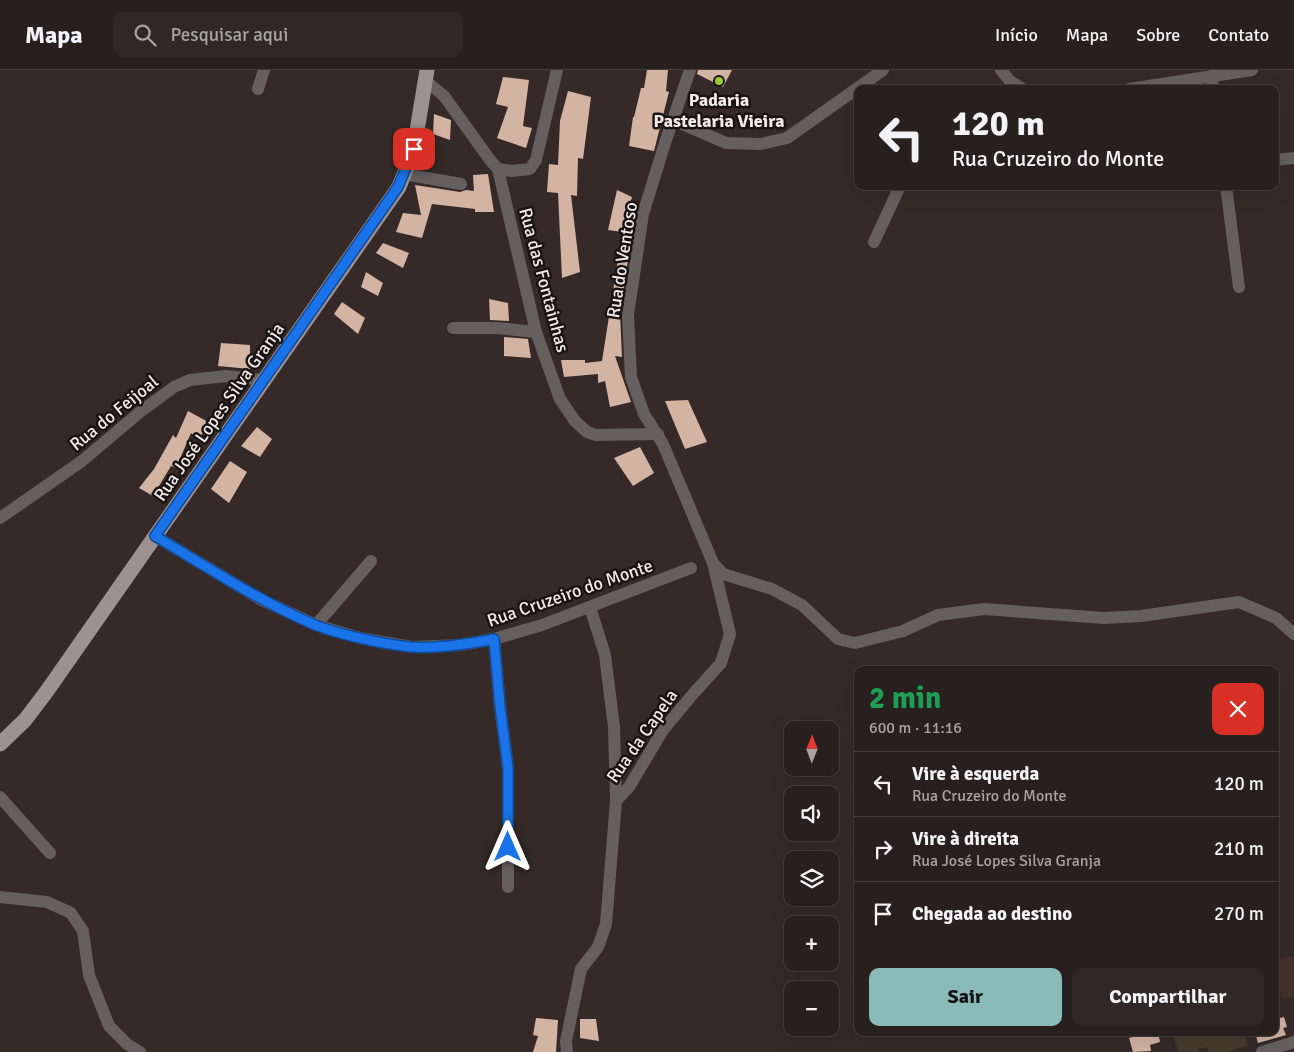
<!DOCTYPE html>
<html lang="pt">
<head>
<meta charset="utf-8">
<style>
  :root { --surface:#28201e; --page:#302827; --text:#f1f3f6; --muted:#a5a3a4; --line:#443e3c; --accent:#8bbbb9 }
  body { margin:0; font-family:Signika,sans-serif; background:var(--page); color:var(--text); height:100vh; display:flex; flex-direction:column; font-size:19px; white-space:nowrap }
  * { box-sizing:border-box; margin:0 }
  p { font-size:16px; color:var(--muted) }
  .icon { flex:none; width:28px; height:28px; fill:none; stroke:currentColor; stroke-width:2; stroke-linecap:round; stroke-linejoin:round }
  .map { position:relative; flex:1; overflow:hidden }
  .details { position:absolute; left:854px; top:596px; width:425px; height:370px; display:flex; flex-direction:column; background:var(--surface); border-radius:10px; box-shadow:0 5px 20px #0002,0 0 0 1px var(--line) }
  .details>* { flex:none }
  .top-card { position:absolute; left:854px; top:15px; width:425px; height:105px; border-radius:10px; box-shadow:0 5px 20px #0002,0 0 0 1px var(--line); background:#28201e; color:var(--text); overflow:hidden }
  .needle { width:32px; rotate:1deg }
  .controls { position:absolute; left:784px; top:651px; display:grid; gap:10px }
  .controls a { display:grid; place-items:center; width:55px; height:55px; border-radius:10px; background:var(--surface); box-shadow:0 5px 20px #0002,0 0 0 1px var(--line); font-size:25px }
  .pin { position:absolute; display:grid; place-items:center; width:42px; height:42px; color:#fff; margin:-21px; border-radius:10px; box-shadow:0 2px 8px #0006 }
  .me { position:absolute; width:55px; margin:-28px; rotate:0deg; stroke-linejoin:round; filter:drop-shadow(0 0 4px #0008) }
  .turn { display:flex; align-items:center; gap:18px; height:105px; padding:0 15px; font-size:22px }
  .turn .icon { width:65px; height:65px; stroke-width:2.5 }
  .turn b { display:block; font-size:35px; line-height:42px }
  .round { display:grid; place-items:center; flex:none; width:52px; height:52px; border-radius:10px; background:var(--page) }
  .headline { display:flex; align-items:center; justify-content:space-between; height:85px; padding:0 15px }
  h1 { font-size:30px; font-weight:700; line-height:38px; color:#1e9e55 }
  .button { display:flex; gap:10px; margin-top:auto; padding:10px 15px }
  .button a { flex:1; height:58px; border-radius:10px; background:var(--accent); color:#111; font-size:20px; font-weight:700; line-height:58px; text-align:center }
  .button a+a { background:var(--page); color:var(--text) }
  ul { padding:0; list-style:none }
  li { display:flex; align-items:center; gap:15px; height:65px; padding:0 15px; border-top:1px solid var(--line) }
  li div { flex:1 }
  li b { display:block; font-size:19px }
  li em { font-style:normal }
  header { display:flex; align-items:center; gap:30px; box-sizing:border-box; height:70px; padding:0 25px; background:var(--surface); border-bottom:1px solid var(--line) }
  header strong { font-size:24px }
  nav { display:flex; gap:28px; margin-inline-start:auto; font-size:18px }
  .search { width:350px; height:45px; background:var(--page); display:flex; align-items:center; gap:12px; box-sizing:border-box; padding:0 18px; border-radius:10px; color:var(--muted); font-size:19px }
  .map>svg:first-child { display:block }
</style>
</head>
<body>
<header>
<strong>Mapa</strong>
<div class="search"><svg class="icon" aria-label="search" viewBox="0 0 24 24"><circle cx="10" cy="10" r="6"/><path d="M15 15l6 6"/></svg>Pesquisar aqui</div>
<nav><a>Início</a><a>Mapa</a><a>Sobre</a><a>Contato</a></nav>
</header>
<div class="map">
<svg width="1294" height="982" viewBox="0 0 1294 982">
  <rect width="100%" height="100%" fill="#352a28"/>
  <!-- built -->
  <path fill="#43312d" d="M1294,886V929L1292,926L1283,929L1275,906V889Z"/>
  <!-- green -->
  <path fill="#473b2e" d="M1187,963H1244L1248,975L1226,982H1209L1207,977L1198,979V982L1178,981L1174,967Z"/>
  <!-- building -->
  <g fill="#d3b3a2">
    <path d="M647,0H668L666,21L669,22L654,81L629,76L633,47H634L641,18H644Z"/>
    <path d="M698,0H732L723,17L697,4Z"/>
    <path d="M503,7L529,10L523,56L532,58L526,78L497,68L508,37L496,34Z"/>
    <path d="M568,21L591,27L583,89L578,88L577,126L571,125L580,202L562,208L558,123L547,122L549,94L558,95L560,51Z"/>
    <path d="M434,44L451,50L450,70L433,64Z"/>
    <path d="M488,104L494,142H475V139L432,134L422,168L396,162L403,143L421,145L415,115L460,122L466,120L474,121L473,105Z"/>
    <path d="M617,120L632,127L622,162L608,160Z"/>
    <path d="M383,173L409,183L403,198L376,183Z"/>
    <path d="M618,189L628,190L620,244L622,287L615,286L631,332L610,337L605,311L598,313V304L564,307L561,290H585V293L602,291Z"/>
    <path d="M366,202L383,213L378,226L361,217Z"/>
    <path d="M489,229L508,233L509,251L490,250Z"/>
    <path d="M342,232L365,248L358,264L334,244Z"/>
    <path d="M504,267L528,269L531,288L504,286Z"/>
    <path d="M221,273L250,275V299L218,296Z"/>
    <path d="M688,330L707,372L685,379L665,331Z"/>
    <path d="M188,341L210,353L198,370L191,363L176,398L171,396L153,426L139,418L154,399L173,365L176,368Z"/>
    <path d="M257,357L272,369L260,387L241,376Z"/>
    <path d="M640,377L654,403L633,416L614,388Z"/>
    <path d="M230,391L247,402L229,433L211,419Z"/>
    <path d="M1278,939L1280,948L1284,947L1287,957L1283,958L1286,965L1258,973L1255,962H1275V940Z"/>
    <path d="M536,948L558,950L556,982H533L538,966L533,965Z"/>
    <path d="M580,949H596L599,971L580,968Z"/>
    <path d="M1151,962H1158L1160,972L1150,975L1151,981L1133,982L1129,968Z"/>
  </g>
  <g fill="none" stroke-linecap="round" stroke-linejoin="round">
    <!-- minor -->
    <g stroke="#655f60" stroke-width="12">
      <path d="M1001,0L1010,11L1023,19"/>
      <path d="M1212,6L1213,19"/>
      <path d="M426,11L444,26L490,90L498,99L536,262L560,329L575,351L587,362L596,365L658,364"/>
      <path d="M258,19L264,0"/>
      <path d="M1129,19L1252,0"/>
      <path d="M673,50L726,73L761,74L787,68L883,0"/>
      <path d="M1275,90L1294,88"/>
      <path d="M498,99L512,101L530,99L536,90L557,0"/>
      <path d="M404,104L461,114"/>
      <path d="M1226,116L1239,217"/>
      <path d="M874,172L900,116"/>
      <path d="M453,258H497L536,262"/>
      <path d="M0,448L82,391L140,342L174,317L190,310L226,306L264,310"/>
      <path d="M155,466L262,530L316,555L360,568L412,577L461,575L494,569L542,555L691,498"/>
      <path d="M713,493L723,504L772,519L802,535L838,569L855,573L903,561L938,545L984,539L1104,548L1141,546L1239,532L1276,548L1294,564"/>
      <path d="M590,537L605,585L614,657L616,731"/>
      <path d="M316,555L371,491"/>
      <path d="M494,569L500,636L508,698V817"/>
      <path d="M0,727L50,783"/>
      <path d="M0,827L47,832L71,843L83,861L89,905L109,956L127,974L140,982"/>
      <path d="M567,982L566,971L581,899L598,877L606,854L616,731L629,717L663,660L693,624L721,593L730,564L713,493L663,374L644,344L631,307L628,245L643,144L665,73L690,0"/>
      <path d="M1262,982L1294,972"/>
    </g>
    <!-- major -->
    <path stroke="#9d9192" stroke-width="15" d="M0,674L25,650L47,621L399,117L414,79L427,0"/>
  </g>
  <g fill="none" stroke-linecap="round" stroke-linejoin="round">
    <!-- route casing -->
    <g stroke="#114b97" stroke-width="12">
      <path id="route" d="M414,79L398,117L155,466C207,497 259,531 315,555C341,565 383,574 411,577C438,579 468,574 494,569L500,636L508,698V777"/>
    </g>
    <!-- route -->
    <use href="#route" stroke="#1a73e8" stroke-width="9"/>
  </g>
  <!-- markers -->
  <circle fill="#99cb36" stroke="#191413" stroke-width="2" cx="719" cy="11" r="5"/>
  <g text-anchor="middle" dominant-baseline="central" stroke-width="5" stroke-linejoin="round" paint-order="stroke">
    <!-- poi labels -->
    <g font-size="18" font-weight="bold" fill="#f2eae9" stroke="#191413">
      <text x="719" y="30">Padaria<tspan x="719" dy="21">Pastelaria Vieira</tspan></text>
    </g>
    <!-- street labels -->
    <g font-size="18" fill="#f2eae9" stroke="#191413">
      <text transform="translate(622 190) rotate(-81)">Rua do Ventoso</text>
      <text transform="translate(544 210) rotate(75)">Rua das Fontainhas</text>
      <text transform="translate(219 342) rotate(-55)">Rua José Lopes Silva Granja</text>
      <text transform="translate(114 343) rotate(-39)">Rua do Feijoal</text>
      <text transform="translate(570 523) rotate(-19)">Rua Cruzeiro do Monte</text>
      <text transform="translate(642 666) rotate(-55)">Rua da Capela</text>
    </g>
  </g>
</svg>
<div class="controls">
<a><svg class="needle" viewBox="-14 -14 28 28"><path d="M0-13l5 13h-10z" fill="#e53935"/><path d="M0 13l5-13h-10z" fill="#a5a3a4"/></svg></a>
<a><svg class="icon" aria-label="sound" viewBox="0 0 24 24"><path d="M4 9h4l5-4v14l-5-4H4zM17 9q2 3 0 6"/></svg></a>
<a><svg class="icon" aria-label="layers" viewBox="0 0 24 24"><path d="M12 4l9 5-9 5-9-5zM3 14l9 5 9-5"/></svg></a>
<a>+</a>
<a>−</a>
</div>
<div class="pin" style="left:414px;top:79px;background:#d93025"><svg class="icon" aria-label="arrive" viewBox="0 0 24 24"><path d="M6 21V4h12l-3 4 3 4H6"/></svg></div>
<svg class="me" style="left:508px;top:777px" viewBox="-20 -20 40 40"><path d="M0-17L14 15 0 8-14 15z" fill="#1a73e8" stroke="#fff" stroke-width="4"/></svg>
<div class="top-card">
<div class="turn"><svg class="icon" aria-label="left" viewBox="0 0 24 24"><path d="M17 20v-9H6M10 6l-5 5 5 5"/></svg><div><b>120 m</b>Rua Cruzeiro do Monte</div></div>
</div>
<section class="details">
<div class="headline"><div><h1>2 min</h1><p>600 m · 11:16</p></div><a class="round" style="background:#d93025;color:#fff"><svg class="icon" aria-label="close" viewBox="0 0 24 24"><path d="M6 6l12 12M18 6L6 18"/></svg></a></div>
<ul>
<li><svg class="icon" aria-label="left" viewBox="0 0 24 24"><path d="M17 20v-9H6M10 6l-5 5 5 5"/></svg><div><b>Vire à esquerda</b><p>Rua Cruzeiro do Monte</p></div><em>120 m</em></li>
<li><svg class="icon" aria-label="right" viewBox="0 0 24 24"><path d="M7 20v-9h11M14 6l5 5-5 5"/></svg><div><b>Vire à direita</b><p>Rua José Lopes Silva Granja</p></div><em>210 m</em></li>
<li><svg class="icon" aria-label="arrive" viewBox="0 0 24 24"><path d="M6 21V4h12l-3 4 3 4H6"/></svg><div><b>Chegada ao destino</b></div><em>270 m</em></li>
</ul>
<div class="button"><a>Sair</a><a>Compartilhar</a></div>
</section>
</div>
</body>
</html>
